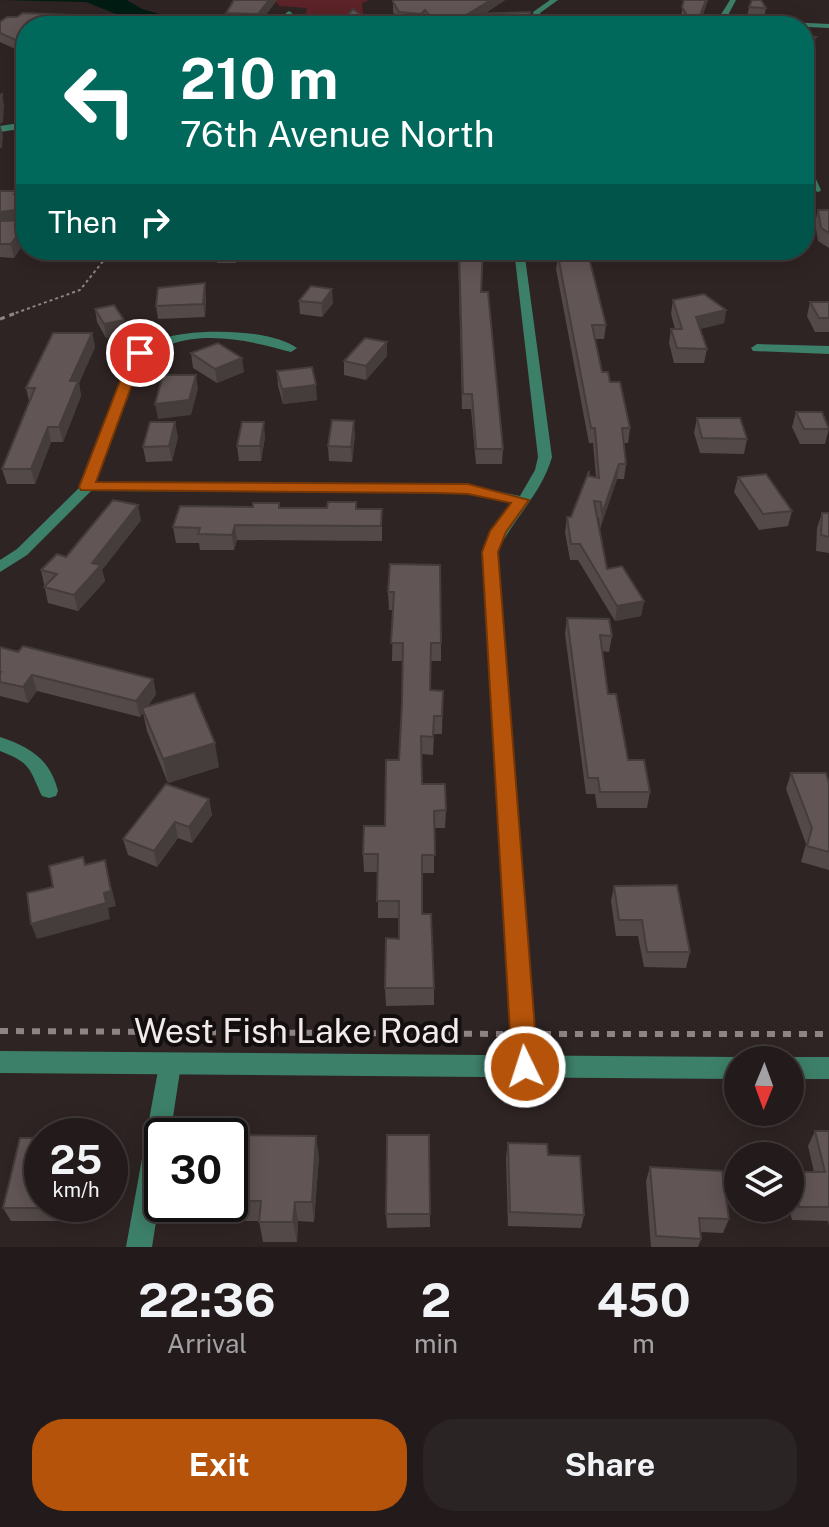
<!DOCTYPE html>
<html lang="en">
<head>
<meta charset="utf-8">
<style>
  :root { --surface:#231b1b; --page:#2b2424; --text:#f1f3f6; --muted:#a3a1a3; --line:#40393a; --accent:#b45309 }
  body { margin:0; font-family:"Public Sans",sans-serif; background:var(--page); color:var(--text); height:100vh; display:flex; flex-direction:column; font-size:30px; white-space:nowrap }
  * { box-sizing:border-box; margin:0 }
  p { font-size:26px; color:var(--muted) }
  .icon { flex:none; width:44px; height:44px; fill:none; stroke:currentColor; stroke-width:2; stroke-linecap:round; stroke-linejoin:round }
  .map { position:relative; height:1247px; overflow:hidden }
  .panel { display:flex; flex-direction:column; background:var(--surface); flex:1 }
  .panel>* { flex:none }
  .banner { position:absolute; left:16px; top:16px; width:798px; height:244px; border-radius:32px; box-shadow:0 4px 20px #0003,0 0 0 2px var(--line); background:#00695c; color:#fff; overflow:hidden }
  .needle { width:52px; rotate:181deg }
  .fabs { position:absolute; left:724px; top:1046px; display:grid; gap:16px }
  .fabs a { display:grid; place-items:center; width:80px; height:80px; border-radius:50%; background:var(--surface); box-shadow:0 4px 20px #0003,0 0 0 2px var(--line); font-size:40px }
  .speed { position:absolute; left:24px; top:1118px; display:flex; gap:16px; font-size:40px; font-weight:700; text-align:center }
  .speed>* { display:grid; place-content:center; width:104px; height:104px; border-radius:50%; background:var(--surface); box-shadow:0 4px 20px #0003,0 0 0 2px var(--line); line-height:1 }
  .speed small { font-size:20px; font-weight:400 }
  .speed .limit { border:4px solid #111; border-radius:12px; background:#fff; color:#111 }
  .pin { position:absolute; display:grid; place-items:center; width:68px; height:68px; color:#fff; margin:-34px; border:4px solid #fff; border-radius:50%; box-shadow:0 2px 8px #0007 }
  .me { position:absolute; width:88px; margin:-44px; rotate:356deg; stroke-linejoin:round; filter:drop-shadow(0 0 6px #0008) }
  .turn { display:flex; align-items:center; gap:28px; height:168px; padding:0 32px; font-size:36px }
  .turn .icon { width:104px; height:104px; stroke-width:2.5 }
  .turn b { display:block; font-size:56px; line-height:68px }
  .then { display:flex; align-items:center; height:76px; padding:0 32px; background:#0003; gap:16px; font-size:30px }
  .eta { display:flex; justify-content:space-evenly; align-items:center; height:136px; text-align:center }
  .eta b { font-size:48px; font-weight:700; line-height:56px }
  .button { display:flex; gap:16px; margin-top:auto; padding:16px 32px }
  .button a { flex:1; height:92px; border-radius:32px; background:var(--accent); color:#fff; font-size:32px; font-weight:700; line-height:92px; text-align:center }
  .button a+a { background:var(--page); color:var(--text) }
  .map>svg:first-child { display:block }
</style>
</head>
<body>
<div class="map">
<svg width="829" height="1247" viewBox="0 0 829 1247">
  <rect width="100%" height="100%" fill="#2f2424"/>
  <!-- green -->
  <path fill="#5c2328" d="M275,0H369L362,3L364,19L344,26H303L307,8L279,6Z"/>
  <!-- water -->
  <path fill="#001c12" d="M0,0H127L142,9L173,18L178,26L121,16L86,2Z"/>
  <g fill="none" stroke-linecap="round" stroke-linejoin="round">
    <!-- path-far2 -->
    <path stroke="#8e8484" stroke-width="2" stroke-dasharray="3 3" stroke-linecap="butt" d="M10,315L80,290L112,250"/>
    <!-- path-far1 -->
    <path stroke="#8e8484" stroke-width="3" stroke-dasharray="5 5" stroke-linecap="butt" d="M0,319L16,313"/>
    <!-- path -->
    <g stroke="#8e8484" stroke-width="6" stroke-dasharray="8 8" stroke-linecap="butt">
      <path d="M0,1031L503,1034"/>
      <path d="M543,1034H829"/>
    </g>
    <!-- minor -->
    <g fill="#3d8069" fill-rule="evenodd">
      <path d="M550,0H558L540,13L543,26H535L533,12Z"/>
      <path d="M730,0H736L726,19L829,24V28L727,23V26H719L720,16Z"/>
      <path d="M289,11L292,13L295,26H287L286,13Z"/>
      <path d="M26,122V128L0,132V126Z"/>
      <path d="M804,161L809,164L821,190L819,192L811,190L804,174Z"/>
      <path d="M514,250H524L552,457C542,493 513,519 497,552L536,1067L533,1075L525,1078L517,1075L514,1067L483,552L515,503L468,493L436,492L91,491L27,555L0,572V560L17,549L81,486L129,360C138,351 147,344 160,339C192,328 269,328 297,348L291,352C241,338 180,325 139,364L95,483L436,484L468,485L520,496L535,470L538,457Z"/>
      <path d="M757,344L829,346V354L753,351L751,348Z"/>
      <path d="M0,737C30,747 50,759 58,791L56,796L49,798L42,796C29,768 31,763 0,751Z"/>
      <path d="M170,1054L178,1057L181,1065L170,1136H162V1184L152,1247H126L159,1065L162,1057Z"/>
    </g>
    <!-- tertiary -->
    <g fill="#3d8069" fill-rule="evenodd">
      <path d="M0,1051L738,1057L745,1060H738V1079L0,1073Z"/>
      <path d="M790,1057H829V1079H790V1060H783Z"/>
    </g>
  </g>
  <!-- wall -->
  <g fill="#544949">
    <path d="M277,0L259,24L227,23L226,13Z"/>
    <path d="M393,0H505L484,14L530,26H430L424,20L421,24L399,22L393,12Z"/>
    <path d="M684,0H708L699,26H686L681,16Z"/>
    <path d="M749,7L766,8L764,18L777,26H749L750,17H747Z"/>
    <path d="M0,22L98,24L103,25V26H26L24,53L0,42Z"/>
    <path d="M0,191L17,194H26V240L14,258L0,257Z"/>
    <path d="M818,210H829V248L818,241L815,223Z"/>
    <path d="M63,250H91L86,258H64Z"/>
    <path d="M206,250H370L368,262L237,259L236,263H217V258H207Z"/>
    <path d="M458,250H483L481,292L503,449L502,464H476L471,409H462Z"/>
    <path d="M558,256L606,325L604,339H595L602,372L610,382L630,428L628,443H623L626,464L624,479H617L600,529L599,518L597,517L607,569L644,601L641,616L615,621L578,560H570L565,532L567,517H571L589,476L596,477L593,443H589L556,269Z"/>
    <path d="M206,297L205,317L158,319L156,306Z"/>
    <path d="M673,300L726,310L724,323L700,329L707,349L704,363H674L669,343L671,329H675L671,314Z"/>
    <path d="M299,301L333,303L322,317L300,314Z"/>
    <path d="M810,302H829V332H815L807,316Z"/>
    <path d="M95,309L126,334L106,338L97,322Z"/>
    <path d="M92,333L95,347L79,383L81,396L63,442H51L35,484H7L2,469L29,401L26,388Z"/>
    <path d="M387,342V356L366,380L344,375V361Z"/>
    <path d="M191,353L244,372L217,383L193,368Z"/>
    <path d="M277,371L317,400L283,404L278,386Z"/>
    <path d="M796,412L829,428L825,444H800L792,427Z"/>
    <path d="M697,418L747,439L744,454L700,453L694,433Z"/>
    <path d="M355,435L352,462L329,461L328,446Z"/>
    <path d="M178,437L172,461L146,462L143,447Z"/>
    <path d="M265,437L261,461H239L237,446Z"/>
    <path d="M738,477L792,511L788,526L759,530L734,492Z"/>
    <path d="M280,508L356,509L382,524V541L237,540L234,550H200L199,543H176L173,527Z"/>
    <path d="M822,513H829V553L816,551L817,528Z"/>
    <path d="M141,520L102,570L105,581L78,611L48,603L41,570Z"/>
    <path d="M390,564L441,643V661H431L430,690L443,691L442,734H434L433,755L422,754V784L446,810L445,828H434V873H422V914L434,988V1005L386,1006L385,988L399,939V918H378V872H364L363,854L385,826L399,760L402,702L403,661H392L393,610H389L388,592Z"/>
    <path d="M567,618L612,636L609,652L602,651L608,694L628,760L650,792L647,808H597L595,794H586L565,634Z"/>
    <path d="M0,647L153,679L156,694L148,706L219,767L168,783L147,731L143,713L140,717L37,691L28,703L0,696Z"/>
    <path d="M791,773L829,783V870L801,862L806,844L786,789Z"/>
    <path d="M209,799L212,815L192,843L178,838L157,867L128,855L123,839Z"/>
    <path d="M614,886L690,952L686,968L644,967L638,936H616L611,901Z"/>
    <path d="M815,1131H829V1226L828,1221L792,1220L789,1208L791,1172H814L808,1146Z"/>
    <path d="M429,1135L430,1227L387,1228L386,1214Z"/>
    <path d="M508,1143L548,1155L584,1215L581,1228L508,1226L506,1157Z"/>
    <path d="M319,1156L314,1222L298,1221L297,1242H263L259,1221H241L236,1201L238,1188H234L230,1165Z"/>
    <path d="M650,1167L729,1219L723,1233L700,1232L701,1239L698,1247H651L646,1181Z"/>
    <path d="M42,1204H63L59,1221H11L3,1208Z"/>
  </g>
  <!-- shaded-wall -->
  <g fill="#453c3c">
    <path d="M269,0H277L259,24L258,14Z"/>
    <path d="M491,0H505L468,24V14Z"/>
    <path d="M706,0H708L699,26H696Z"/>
    <path d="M425,10L424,20L421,24V14Z"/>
    <path d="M97,16L98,26L85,21Z"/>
    <path d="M816,37L814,47L804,54V45Z"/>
    <path d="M26,42V53H24L22,43Z"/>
    <path d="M26,93V106L18,109L16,98Z"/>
    <path d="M2,94L4,105L3,122L0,124L3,135L2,148H0V111Z"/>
    <path d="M23,209L26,222L0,225V212Z"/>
    <path d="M26,223V240L14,258L11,244Z"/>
    <path d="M84,250H91L86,258Z"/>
    <path d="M234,250H236L237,259L236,263Z"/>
    <path d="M205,283L206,297L205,317L203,304Z"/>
    <path d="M332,289L333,303L322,317V303Z"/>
    <path d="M726,310L724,323L694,330L696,317Z"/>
    <path d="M124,320L126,334L106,338L104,324Z"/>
    <path d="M92,333L95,347L79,383L81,396L63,442L59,427L70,381Z"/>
    <path d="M387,342V356L366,380V366Z"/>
    <path d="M242,358L244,372L217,383L215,369Z"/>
    <path d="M196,375L198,389L191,415L158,419L155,404Z"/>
    <path d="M316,385L317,400L283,404L282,389Z"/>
    <path d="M354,421L355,435L352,462L351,447Z"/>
    <path d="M175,422L178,437L172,461L169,446Z"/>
    <path d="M264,422L265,437L261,461L260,446Z"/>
    <path d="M48,427L51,442L35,484L31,469Z"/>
    <path d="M619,464L617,479L600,529L602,514Z"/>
    <path d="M138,505L141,520L102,570L105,581L78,611L74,595L92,563Z"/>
    <path d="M235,525L237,540L234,550L232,535Z"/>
    <path d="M644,601L641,616L615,621L617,606Z"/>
    <path d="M32,675L37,691L28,703L23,687Z"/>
    <path d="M153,679L156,694L144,712L142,708L143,713L140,717L136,701Z"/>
    <path d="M215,743L219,767L168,783L163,759Z"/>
    <path d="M209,799L212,815L192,843L189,827Z"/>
    <path d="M175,822L178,838L157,867L154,851Z"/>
    <path d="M105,860L116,906L108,908L110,919L37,939L31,924L104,893Z"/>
    <path d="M316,1136L319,1156L314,1222L312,1202Z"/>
    <path d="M295,1202L298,1221L297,1242L293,1222Z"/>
    <path d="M53,1204H63L59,1221L52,1208Z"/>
  </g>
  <!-- building -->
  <g fill="#625555" stroke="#453c3c" stroke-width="2">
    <path d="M234,0H269L258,14L226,13Z"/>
    <path d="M393,0H491L468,14L530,12V26H438L425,10L421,14L399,12L393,2Z"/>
    <path d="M684,0H706L696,26H693L682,7Z"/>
    <path d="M752,0H761L766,8L749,7Z"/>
    <path d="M353,9L375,26H338Z"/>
    <path d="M23,13L97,16L85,21L103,25L102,26H26V42L22,43L0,33V22L7,17H17Z"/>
    <path d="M750,17L772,18L777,26H755Z"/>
    <path d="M804,36L816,37L804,45Z"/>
    <path d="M26,86V93L16,98Z"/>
    <path d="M2,94L1,111H0V95Z"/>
    <path d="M0,191H16L14,194H26V223L11,244H0V221L25,220L23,209L0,212Z"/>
    <path d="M818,210H829V233L821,228Z"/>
    <path d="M459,250H483L481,292H488L503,449H476L472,394H463Z"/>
    <path d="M577,250H587L606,325H592L602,372H608L610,382H620L630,428H622L626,464H619L602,514L601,502L594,501L607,569L622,566L644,601L617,606L580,544H571L567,517H571L589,471V476L599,478L595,428H591L558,256Z"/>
    <path d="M205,283L203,304L156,306L158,288Z"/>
    <path d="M311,286L332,289L322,303L299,301Z"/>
    <path d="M704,294L726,310L696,317L707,349L677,348L671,329H682L673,300Z"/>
    <path d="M810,302H829V318H819Z"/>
    <path d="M114,305L124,320L104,324L95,309Z"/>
    <path d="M53,333H92L70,381H78L59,427H48L31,469H2L35,388H26Z"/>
    <path d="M365,338L387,342L366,366L344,361Z"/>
    <path d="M218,343L242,358L215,369L191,353Z"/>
    <path d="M312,367L316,385L282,389L277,371Z"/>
    <path d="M163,375H196L189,400L155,404Z"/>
    <path d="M796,412H822L829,429H804Z"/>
    <path d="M697,418H740L747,439L702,438Z"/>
    <path d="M332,420L354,421L351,447L328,446Z"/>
    <path d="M150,422H175L169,446L143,447Z"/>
    <path d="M242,422H264L260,446H237Z"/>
    <path d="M766,474L792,511L763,514L738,477Z"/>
    <path d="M113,500L138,505L92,563L101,565L74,595L44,587L57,574L41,570L57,554L66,557Z"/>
    <path d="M328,502H356V509H382L381,526L235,525L232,535L198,534L200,528L173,527L180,506L253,507V503H279V508H327Z"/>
    <path d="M822,513H829V537L821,535Z"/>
    <path d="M390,564L440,565L441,643H431L430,690L443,691L442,716H434L433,737L421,736L422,784H445L446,810L434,811L435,855H422V914H431L434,988H385L386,938L399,939V901H377L378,854H363L364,826H385L386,760H399L402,702L403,643H391L394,592H388Z"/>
    <path d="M567,618L609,619L612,636L600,635L608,694H616L628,760H644L650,792H600L598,778H588Z"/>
    <path d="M23,646L153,679L136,701L32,675L23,687L0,682V674L1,672H0V647L18,652Z"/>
    <path d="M194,693L215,743L163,759L142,708Z"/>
    <path d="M791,773H826L829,783V852L807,846L812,828Z"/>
    <path d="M166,784L209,799L189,827L175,822L154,851L123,839Z"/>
    <path d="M83,857L85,865L105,860L111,891L104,893L106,903L31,924L27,893L53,887L49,866Z"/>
    <path d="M677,885L690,952H647L642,920H619L614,886Z"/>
    <path d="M815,1131H829V1207H799L791,1172H825Z"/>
    <path d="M234,1135L316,1136L312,1202H295L293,1222H259L261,1201H236L240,1168H230Z"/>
    <path d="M387,1135H429L430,1214H386Z"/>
    <path d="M20,1138H42V1204H53L52,1208H3Z"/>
    <path d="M508,1143L547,1144L548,1155L580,1156L584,1215L510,1212Z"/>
    <path d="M650,1167L722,1171L729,1219L699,1218L701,1239L656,1236Z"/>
  </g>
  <!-- route -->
  <path fill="#b45309" stroke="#753606" stroke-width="2" d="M136,350L147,353L140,363L96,482L468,484L529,500L506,532L498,552L538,1067L534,1076L525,1079L516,1076L512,1067L482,552L490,531L511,503L468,494L436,493L81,490L79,487L127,363Z"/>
  <g text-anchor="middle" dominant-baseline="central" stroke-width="8" stroke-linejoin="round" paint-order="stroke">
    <!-- near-street labels -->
    <g font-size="34" fill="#f3ebeb" stroke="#140f0f">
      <text x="297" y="1031">West Fish Lake Road</text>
    </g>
  </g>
</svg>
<div class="fabs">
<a><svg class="needle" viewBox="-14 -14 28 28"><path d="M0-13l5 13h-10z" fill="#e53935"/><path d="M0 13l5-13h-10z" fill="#a3a1a3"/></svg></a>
<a><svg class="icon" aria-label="layers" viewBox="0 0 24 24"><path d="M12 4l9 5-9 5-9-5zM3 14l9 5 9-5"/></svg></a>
</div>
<div class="speed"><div>25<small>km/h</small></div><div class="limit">30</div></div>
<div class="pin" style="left:140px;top:353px;background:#d93025"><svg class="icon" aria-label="arrive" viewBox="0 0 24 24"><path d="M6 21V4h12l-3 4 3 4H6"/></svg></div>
<svg class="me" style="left:525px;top:1067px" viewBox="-20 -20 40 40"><circle r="17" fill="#b45309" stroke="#fff" stroke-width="3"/><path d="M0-11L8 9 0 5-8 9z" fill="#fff"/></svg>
<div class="banner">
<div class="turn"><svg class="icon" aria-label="left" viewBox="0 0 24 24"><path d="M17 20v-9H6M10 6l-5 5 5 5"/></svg><div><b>210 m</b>76th Avenue North</div></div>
<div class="then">Then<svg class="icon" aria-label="right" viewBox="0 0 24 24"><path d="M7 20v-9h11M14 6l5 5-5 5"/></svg></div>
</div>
</div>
<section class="panel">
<div class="eta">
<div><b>22:36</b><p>Arrival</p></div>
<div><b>2</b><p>min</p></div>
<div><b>450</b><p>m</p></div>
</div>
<div class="button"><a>Exit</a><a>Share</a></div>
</section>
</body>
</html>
